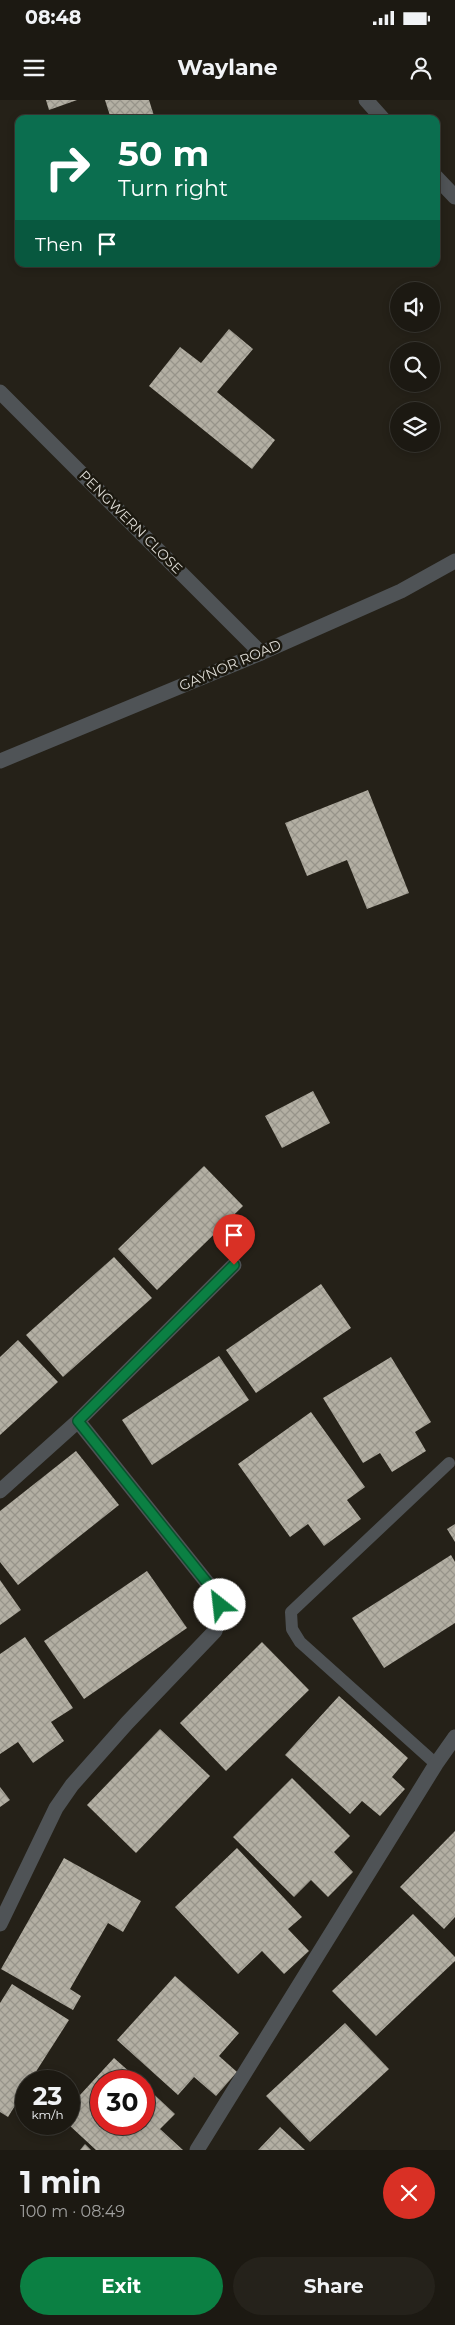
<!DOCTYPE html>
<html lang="en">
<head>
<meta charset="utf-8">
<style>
  :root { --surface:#1c1912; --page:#25221b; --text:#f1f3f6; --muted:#a0a09f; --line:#3a3832; --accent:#0b8043 }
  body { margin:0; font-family:Montserrat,sans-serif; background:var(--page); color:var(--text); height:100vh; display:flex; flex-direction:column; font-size:19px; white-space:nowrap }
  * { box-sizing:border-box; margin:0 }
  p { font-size:16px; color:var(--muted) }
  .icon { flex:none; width:28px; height:28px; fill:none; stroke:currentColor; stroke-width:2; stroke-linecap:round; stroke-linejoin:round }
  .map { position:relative; height:2050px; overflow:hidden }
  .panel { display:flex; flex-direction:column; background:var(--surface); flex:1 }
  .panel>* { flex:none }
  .banner { position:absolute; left:15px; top:15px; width:425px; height:152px; border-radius:10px; box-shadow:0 2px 8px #0003,0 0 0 1px var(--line); background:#0b6e4f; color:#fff; overflow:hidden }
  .tools { position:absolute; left:390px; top:182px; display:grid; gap:10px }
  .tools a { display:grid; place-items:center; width:50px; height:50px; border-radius:50%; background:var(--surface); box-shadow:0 2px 8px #0003,0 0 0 1px var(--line); font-size:25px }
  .speed { position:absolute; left:15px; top:1970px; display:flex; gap:10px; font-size:25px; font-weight:700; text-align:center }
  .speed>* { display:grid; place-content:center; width:65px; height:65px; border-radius:50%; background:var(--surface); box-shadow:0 2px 8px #0003,0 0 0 1px var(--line); line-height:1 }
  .speed small { font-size:12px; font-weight:400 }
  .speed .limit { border:8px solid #d22; background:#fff; color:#111 }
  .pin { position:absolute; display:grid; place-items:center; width:42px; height:42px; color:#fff; margin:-51px -21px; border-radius:50% 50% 50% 0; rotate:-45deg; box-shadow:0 0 5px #0007 }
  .pin .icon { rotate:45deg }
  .me { position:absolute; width:55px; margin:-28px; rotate:331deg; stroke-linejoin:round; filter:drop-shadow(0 0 4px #0008) }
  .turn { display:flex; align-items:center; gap:18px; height:105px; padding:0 20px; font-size:22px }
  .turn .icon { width:65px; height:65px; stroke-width:2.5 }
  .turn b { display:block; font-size:35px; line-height:42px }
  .then { display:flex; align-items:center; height:48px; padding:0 20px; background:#0003; gap:10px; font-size:19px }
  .round { display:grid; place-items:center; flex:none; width:52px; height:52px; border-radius:26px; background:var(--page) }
  .overview { display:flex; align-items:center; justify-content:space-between; height:85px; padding:0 20px }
  h1 { font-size:30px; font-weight:700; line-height:38px }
  .primary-button { display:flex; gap:10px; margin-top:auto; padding:10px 20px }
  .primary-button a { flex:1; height:58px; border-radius:30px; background:var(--accent); color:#fff; font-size:20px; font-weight:700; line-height:58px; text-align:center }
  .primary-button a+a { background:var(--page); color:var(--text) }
  .status { display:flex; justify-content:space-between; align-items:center; height:35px; padding:0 25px; background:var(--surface); direction:ltr }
  .status svg { height:14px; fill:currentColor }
  header { display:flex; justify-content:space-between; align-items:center; height:65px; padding:0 20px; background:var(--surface); font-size:22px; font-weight:700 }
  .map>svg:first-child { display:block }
</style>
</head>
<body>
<div class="status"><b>08:48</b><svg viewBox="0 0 49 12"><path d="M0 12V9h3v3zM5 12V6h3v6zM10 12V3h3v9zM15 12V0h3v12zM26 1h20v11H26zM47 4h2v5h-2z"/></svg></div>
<header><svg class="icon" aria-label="menu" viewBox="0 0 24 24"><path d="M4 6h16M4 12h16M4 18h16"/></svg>Waylane<svg class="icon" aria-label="person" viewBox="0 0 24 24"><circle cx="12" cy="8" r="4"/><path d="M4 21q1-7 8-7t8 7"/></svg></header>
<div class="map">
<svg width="455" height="2050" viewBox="0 0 455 2050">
  <defs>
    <pattern id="building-cross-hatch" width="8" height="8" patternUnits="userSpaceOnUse" patternTransform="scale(1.25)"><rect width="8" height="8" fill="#b3afa3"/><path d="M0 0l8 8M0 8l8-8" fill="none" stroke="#97948a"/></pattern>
  </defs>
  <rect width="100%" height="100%" fill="#252118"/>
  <!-- building -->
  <g fill="url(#building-cross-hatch)">
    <path d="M46,0H77L49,10Z"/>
    <path d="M105,0H149L155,19H111Z"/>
    <path d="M229,229L253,249L217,292L275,340L252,369L149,286L180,247L201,263Z"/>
    <path d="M368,690L409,793L367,809L347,760L307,776L285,723Z"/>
    <path d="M313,991L330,1023L282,1048L265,1016Z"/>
    <path d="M204,1066L243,1106L157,1190L118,1149Z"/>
    <path d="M114,1157L152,1198L63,1277L26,1235Z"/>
    <path d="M321,1184L351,1228L256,1293L226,1250Z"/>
    <path d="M18,1240L58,1282L0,1335V1257Z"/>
    <path d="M219,1256L249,1300L152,1365L122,1320Z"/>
    <path d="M391,1257L431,1322L415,1332L426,1351L392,1372L380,1353L363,1363L323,1298Z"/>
    <path d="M311,1312L365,1387L347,1400L361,1419L324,1446L308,1424L290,1437L238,1364Z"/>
    <path d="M76,1351L119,1405L18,1485L0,1462V1411Z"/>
    <path d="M455,1424V1442L447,1429Z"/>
    <path d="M451,1455L455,1462V1523L384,1568L352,1518Z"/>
    <path d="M147,1471L187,1528L84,1599L44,1541Z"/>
    <path d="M0,1480L21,1510L0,1525Z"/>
    <path d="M25,1537L73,1608L51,1622L64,1641L33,1663L18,1642L0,1654V1554Z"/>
    <path d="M262,1542L309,1590L226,1671L180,1623Z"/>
    <path d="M339,1596L408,1658L392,1677L405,1689L380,1716L362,1701L350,1714L285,1655Z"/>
    <path d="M160,1629L210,1676L136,1753L87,1705Z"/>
    <path d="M292,1678L350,1736L334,1752L353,1772L328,1797L311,1780L294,1797L233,1737Z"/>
    <path d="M0,1687L10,1700L0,1707Z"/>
    <path d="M455,1731V1817L444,1829L400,1787Z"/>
    <path d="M237,1748L302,1817L288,1829L309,1851L284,1874L262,1851L238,1874L175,1807Z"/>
    <path d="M64,1758L141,1801L123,1832L108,1823L70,1889L81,1896L73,1910L1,1869Z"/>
    <path d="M413,1814L455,1857V1861L376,1936L332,1891Z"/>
    <path d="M175,1876L239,1933L219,1956L237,1972L216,1996L194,1977L178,1995L117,1940Z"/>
    <path d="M12,1884L69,1920L30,1981H26V1988L8,2017L0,2012V1903Z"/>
    <path d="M345,1923L389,1969L310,2042L266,1996Z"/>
    <path d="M114,1958L140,1981H101V2024H144V1985L175,2014L160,2029L183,2050H96L69,2025V2007Z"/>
    <path d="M280,2027L305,2050H258Z"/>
    <path d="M85,2044L91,2050H80Z"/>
  </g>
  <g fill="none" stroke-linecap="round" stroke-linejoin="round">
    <!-- lane -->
    <path stroke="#4f5356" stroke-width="12" d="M436,1664L300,1542L292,1529L291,1512L449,1363"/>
    <!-- street -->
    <g stroke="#4f5356" stroke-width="15">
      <path d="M366,0L383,19"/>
      <path d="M436,77L455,97"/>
      <path d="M0,292L261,553"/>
      <path d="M0,661L261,553L401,491L455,461"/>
      <path d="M0,1391L78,1321L234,1165"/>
      <path d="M0,1824L56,1708L72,1685L127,1623L215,1531L219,1518L217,1495L78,1321"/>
      <path d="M197,2050L436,1664L455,1637"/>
    </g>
  </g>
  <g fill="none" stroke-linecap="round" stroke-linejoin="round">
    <!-- route casing -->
    <g stroke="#07532c" stroke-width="12">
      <path id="route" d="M220,1505L217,1495L78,1321L234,1165"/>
    </g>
    <!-- route -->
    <use href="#route" stroke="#0b8043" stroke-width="9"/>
  </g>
  <g text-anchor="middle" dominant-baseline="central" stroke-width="5" stroke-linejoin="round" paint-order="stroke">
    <!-- street labels -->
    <g font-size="14" fill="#dcdad4" stroke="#1b180f">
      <text transform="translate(131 422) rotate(45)">PENGWERN CLOSE</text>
      <text transform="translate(230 565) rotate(-23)">GAYNOR ROAD</text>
    </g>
  </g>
</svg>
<div class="tools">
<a><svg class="icon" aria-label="sound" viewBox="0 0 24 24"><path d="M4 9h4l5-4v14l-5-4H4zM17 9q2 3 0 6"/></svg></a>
<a><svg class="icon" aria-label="search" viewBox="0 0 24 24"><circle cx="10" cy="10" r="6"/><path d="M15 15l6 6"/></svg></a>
<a><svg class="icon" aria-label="layers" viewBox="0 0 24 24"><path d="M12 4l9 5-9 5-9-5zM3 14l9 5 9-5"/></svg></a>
</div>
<div class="speed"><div>23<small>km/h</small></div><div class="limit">30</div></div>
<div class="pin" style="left:234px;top:1165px;background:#d93025"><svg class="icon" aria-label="arrive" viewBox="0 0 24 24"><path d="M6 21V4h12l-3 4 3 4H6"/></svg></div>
<svg class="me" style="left:220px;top:1505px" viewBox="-20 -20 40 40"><circle r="19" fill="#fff"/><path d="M0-13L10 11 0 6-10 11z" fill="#0b8043"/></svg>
<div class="banner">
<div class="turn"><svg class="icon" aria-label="right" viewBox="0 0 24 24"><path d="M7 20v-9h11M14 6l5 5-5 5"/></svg><div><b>50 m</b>Turn right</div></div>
<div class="then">Then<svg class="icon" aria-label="arrive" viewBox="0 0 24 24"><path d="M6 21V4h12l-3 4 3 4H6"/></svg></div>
</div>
</div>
<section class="panel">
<div class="overview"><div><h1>1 min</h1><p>100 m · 08:49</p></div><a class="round" style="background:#d93025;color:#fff"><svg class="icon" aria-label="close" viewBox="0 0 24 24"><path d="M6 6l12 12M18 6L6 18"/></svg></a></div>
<div class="primary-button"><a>Exit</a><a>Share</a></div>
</section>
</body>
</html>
